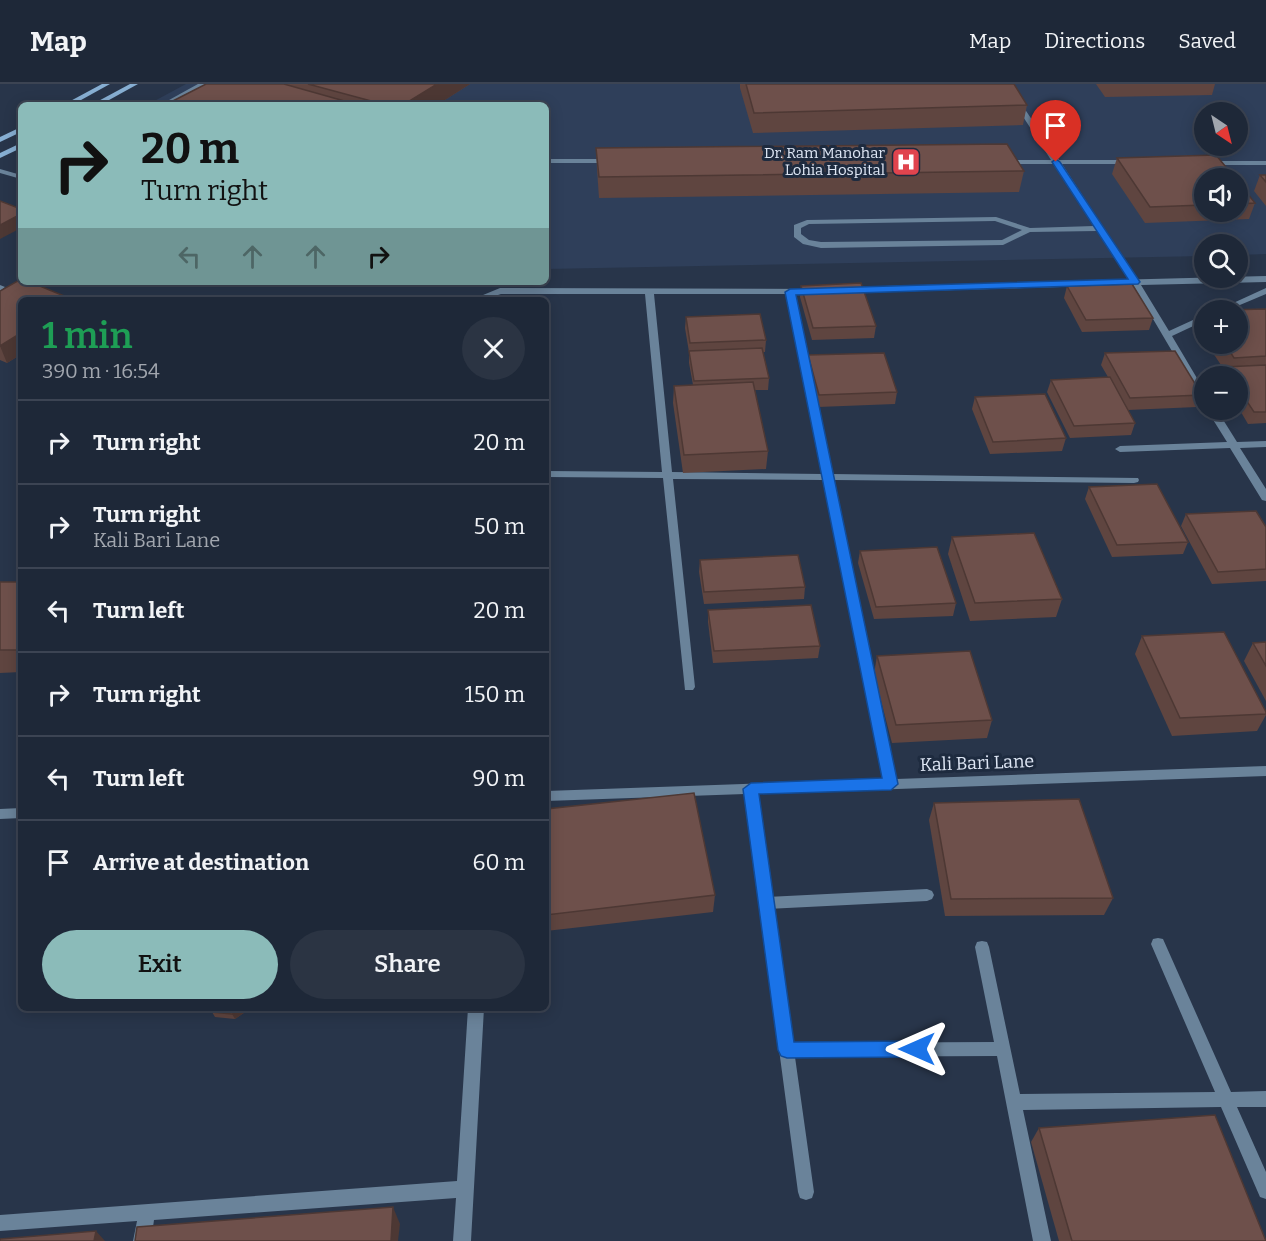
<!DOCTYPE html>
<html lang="en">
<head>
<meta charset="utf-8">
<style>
  :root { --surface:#1e2838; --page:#2b3443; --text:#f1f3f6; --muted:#a1a6ae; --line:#3c4453; --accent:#8bbbb9 }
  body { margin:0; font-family:Bitter,serif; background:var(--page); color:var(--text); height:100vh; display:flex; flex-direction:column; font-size:22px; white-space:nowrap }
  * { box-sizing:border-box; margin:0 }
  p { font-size:20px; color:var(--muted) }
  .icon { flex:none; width:33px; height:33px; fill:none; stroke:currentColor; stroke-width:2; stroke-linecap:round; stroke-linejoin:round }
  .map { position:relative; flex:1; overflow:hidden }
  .details { position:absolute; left:18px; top:213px; width:531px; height:714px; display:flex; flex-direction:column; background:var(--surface); border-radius:9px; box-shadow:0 3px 15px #0003,0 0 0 2px var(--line) }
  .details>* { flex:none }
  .banner { position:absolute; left:18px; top:18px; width:531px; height:183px; border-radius:9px; box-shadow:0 3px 15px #0003,0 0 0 2px var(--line); background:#8bbbb9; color:#111; overflow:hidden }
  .needle { width:39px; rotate:145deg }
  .tools { position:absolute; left:1194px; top:18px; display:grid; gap:12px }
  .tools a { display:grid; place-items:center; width:54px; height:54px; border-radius:50%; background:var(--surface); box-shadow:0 3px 15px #0003,0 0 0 2px var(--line); font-size:30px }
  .pin { position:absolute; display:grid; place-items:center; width:51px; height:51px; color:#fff; margin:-62px -26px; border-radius:50% 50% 50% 0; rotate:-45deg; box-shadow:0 0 6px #0007 }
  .pin .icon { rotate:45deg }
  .me { position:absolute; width:66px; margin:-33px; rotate:270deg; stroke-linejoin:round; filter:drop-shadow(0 0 4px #0008) }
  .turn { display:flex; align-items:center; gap:21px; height:126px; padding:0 24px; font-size:27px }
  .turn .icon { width:78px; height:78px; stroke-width:2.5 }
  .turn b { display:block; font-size:42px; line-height:51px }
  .lanes { display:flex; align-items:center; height:57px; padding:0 24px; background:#0003; justify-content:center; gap:30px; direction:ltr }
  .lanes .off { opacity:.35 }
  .round { display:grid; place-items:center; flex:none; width:63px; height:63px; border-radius:32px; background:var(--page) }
  .overview { display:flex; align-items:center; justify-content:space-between; height:102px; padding:0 24px }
  h1 { font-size:36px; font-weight:600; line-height:45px; color:#1e9e55 }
  .button { display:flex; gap:12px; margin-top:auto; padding:12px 24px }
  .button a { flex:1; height:69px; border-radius:36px; background:var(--accent); color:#111; font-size:24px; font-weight:600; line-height:69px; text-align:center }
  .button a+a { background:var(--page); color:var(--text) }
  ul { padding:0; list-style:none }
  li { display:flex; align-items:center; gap:18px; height:84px; padding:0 24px; border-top:2px solid var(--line) }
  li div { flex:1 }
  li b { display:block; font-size:22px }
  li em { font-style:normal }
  header { display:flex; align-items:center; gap:36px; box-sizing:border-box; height:84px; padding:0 30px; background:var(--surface); border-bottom:2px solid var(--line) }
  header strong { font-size:28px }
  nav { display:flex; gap:33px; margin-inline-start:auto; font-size:21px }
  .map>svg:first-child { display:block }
</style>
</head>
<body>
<header>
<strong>Map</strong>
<nav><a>Map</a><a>Directions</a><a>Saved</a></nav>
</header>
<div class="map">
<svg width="1266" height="1157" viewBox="0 0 1266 1157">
  <rect width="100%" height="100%" fill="#28354a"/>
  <!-- built -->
  <path fill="#2f3f5a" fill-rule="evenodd" d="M186,0H1266V170L1238,171V160H1204V172L546,185V21H147ZM1204,28H1238V62H1204ZM1204,94H1238V128H1204Z"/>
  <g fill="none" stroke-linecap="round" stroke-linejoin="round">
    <!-- service -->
    <g fill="#6a839a" fill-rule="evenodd">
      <path d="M198,0H206L169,21H160Z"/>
      <path d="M1002,0H1008L1059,76H1130L1134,78L1130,80H1062L1139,198L1138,200H1132L1097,147L1030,148L1003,161L821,164L803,160L794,153V141L807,136L996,133L1030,144L1094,142L1054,80H1003L999,78L1003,76H1051ZM995,137L1022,146L1002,156L821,158L809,156L801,150V144L809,140Z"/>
      <path d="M546,75H611L615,77L611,79H546Z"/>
      <rect x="1204" y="77" width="62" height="4"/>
      <path d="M0,85L21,91V95L0,89Z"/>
      <path d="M927,805L932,807L934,811L932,815L927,817L767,825L762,823L760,819L762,815L767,813Z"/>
    </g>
    <!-- minor -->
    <g fill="#6a839a" fill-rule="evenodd">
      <path d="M1266,192V198L1141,201L1169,247L1204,231V237L1172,252L1204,306V316L1199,313L1133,201L847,209L843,206L847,203Z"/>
      <path d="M0,201L5,203L0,207Z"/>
      <path d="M500,204L818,205V209L815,210H795L832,390L1138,394L1139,396L1138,398L1134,399L834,396L896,695L1266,682V692L758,710L793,959L994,958L975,863L977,858L982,857L987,858L989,863L1020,1010L1215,1008L1151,860L1153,855L1158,854L1163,855L1231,1008L1266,1007V1023H1237L1266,1088V1115L1260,1113L1221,1023L1023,1026L1051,1157H1033L997,972L795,973L814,1108L812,1114L806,1116L800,1114L798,1108L745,710L546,717V707L883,695L823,396L673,395L695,603L693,606H685L663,394L546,393V387L662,388L645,210H501L483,216H471ZM654,210H786L822,390L672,388Z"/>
      <path d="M1266,204V210L1228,226H1218Z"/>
      <path d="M1207,326H1217L1237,358L1266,357V363L1240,364L1266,405V417L1262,416L1230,364L1120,368L1115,365L1120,362L1227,358Z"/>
      <path d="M21,724V734L0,735V725Z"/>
      <path d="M468,924H484L471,1157H453L456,1114L154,1136L151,1157H133L137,1137L0,1147V1131L457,1097Z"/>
    </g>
    <!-- secondary -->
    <g fill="#87afd3" fill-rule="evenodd">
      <path d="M102,0H110L72,21H63Z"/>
      <path d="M130,0H138L100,21H91Z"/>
      <path d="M21,43V48L0,58V53Z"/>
      <path d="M21,59V64L0,74V69Z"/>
    </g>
  </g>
  <!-- wall -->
  <g fill="#5f4540">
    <path d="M206,0H470L437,21H165Z"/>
    <path d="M740,0H1014L1027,21L1023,41L753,49L740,4Z"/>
    <path d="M1096,0H1215L1212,11L1105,13Z"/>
    <path d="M596,64L1024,87L1019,108L599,114L597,85Z"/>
    <path d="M1117,74L1204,94V128H1238V98L1255,119L1249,135L1145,139L1112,90Z"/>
    <path d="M1260,91H1266V122L1254,107Z"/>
    <path d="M801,202L876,242L874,254L812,256L800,213Z"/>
    <path d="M1067,202L1153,234L1149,246L1082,248L1064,214Z"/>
    <path d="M0,207L21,216V274L20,271L7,279L0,276Z"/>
    <path d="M1266,225V339L1248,340L1238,323V292H1220L1223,284L1207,260H1238Z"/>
    <path d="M1203,227H1204V256L1197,244Z"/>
    <path d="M686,233L766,256L765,268H763L769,294L768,306H755L768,367L766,385L683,389L673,319L674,302L693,301L689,279V268L685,244Z"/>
    <path d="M1105,269L1202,311L1197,323L1128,326L1135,339L1131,351L1070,354L1047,308L1051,296L1108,293L1101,281Z"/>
    <path d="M808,271L897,308L895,320L818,323L807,283Z"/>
    <path d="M975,313L1066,354L1062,367L990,370L972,325Z"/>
    <path d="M1089,403L1188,458L1183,470L1112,473L1085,415Z"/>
    <path d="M1186,430L1266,443V497L1212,500L1181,442Z"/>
    <path d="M952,453L1062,515L1056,533L970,537L948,470Z"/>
    <path d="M860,467L956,519L953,532L874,535L858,479Z"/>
    <path d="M700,476L805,503L804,515L704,520L699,488Z"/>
    <path d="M0,498H21V588L0,589Z"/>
    <path d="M708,526L820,562L818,574L713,579L708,538Z"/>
    <path d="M1142,552L1266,628V631L1257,647L1172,652L1135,570Z"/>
    <path d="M1266,558V617L1244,577L1253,559Z"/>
    <path d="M877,572L992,636L987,654L892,659L874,590Z"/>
    <path d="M934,719L1113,814L1104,831L945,832L929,736Z"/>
    <path d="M546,725L715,811L713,828L546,847Z"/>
    <path d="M251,924L235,935L215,933L212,928Z"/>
    <path d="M1039,1044L1266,1157H1059L1031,1058Z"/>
  </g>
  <!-- shaded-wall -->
  <g fill="#4d3834">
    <path d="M437,0H470L437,21H403Z"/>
    <path d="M21,130V144L0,155V141Z"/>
    <path d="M21,249V269L18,268L20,271L7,279L0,262Z"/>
    <path d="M241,924H251L235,935L232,930Z"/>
    <path d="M393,1123L400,1140L398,1157H391Z"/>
    <path d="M96,1147L105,1157H94Z"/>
  </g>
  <!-- building -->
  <g fill="#6e504b" stroke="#4d3834" stroke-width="1.5">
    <path d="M206,0H284L348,18L343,21H165Z"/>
    <path d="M308,0H437L403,21H386Z"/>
    <path d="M746,0H1014L1027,21L754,29Z"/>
    <path d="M1007,60L1024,87L599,93L596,64Z"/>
    <path d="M1216,71L1235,94H1204V121L1150,123L1117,74Z"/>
    <path d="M1260,91H1266V98Z"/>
    <path d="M1238,98L1255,119L1238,120Z"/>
    <path d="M0,117L21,125V130L0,141Z"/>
    <path d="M21,195V198H30L74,216H21V249L0,262V207Z"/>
    <path d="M861,199L876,242L813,244L801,202Z"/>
    <path d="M1132,200L1153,234L1086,236L1067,202Z"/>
    <path d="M1266,225V272L1234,274L1225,260H1238V226H1222Z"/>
    <path d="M760,230L766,256L690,259L686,233Z"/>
    <path d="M762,264L769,294L694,297L689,267Z"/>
    <path d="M1175,267L1202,311L1130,314L1105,269Z"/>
    <path d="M884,269L897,308L819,311L808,271Z"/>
    <path d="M1266,281V328H1254L1238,304V292H1230L1224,283Z"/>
    <path d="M1110,293L1135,339L1074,342L1051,296Z"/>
    <path d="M753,298L768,367L684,371L674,302Z"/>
    <path d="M1045,310L1066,354L993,358L975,313Z"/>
    <path d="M1157,400L1188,458L1117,461L1089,403Z"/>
    <path d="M1256,427L1266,443V485L1218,488L1186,430Z"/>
    <path d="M1034,449L1062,515L975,519L952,453Z"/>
    <path d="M937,463L956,519L876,523L860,467Z"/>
    <path d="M798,471L805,503L704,508L700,476Z"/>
    <rect x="0" y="498" width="21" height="68"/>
    <path d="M811,521L820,562L714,567L708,526Z"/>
    <path d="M1224,548L1266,628V630L1180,634L1142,552Z"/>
    <path d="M1266,558V582L1253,559Z"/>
    <path d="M970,567L992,636L896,641L877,572Z"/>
    <path d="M694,709L715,811L546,831V725Z"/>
    <path d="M1079,715L1113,814L951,815L934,719Z"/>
    <path d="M211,924H241L232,930L212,928Z"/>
    <path d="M1215,1031L1266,1157H1072L1039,1044Z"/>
    <path d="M393,1123L391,1157H135L137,1143Z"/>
    <path d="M96,1147L94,1157H0V1155Z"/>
  </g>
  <!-- route -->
  <path fill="#1a73e8" stroke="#114b97" stroke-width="1.5" d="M1056,75L1060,78L1140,198L1138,200L796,211L898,700L891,706L759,710L794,958L917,957L923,959L925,965L923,971L917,973L787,974L781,972L778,966L743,705L751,699L882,694L785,208L790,205L1128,195L1052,78Z"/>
  <!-- icons -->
  <defs>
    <g id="hospital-square" transform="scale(1.5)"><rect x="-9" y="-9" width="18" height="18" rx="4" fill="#e0444e" stroke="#1e2b3f"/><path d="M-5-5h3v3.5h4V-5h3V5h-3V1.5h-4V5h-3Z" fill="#fff"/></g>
  </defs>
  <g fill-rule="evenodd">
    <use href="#hospital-square" x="906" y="78"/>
  </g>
  <g text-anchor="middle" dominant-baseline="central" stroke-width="6" stroke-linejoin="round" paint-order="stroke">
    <!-- far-poi labels -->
    <g font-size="15" fill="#dfe7f5" stroke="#1e2b3f" text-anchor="end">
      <text x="885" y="69">Dr. Ram Manohar<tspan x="885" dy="17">Lohia Hospital</tspan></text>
    </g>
    <!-- street labels -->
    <g font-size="18" fill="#dfe7f5" stroke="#1e2b3f">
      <text transform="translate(977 679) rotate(-2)">Kali Bari Lane</text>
    </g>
  </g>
</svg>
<div class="tools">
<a><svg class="needle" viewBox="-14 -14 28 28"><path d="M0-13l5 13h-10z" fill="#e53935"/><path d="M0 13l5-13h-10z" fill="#a1a6ae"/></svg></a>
<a><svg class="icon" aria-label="sound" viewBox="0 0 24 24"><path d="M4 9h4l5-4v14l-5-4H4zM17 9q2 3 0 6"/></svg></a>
<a><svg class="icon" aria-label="search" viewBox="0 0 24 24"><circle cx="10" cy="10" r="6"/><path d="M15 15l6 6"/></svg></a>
<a>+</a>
<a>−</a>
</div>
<div class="pin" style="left:1056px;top:78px;background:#d93025"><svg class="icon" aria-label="arrive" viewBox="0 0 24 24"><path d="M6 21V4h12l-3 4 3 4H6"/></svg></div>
<svg class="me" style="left:917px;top:965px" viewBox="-20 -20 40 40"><path d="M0-17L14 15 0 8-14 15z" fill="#1a73e8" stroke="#fff" stroke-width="4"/></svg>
<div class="banner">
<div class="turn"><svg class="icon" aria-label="right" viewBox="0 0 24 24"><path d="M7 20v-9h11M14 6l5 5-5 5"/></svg><div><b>20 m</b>Turn right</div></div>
<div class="lanes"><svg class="icon off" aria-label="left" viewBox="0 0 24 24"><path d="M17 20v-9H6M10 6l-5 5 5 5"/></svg><svg class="icon off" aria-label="ahead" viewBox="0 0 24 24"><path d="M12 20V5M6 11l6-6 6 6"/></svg><svg class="icon off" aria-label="ahead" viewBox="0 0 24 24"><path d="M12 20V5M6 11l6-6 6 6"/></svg><svg class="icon" aria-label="right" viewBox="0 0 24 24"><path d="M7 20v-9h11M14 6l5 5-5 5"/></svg></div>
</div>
<section class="details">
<div class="overview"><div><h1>1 min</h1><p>390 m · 16:54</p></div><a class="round"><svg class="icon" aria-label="close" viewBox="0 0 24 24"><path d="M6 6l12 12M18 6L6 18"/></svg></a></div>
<ul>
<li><svg class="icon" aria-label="right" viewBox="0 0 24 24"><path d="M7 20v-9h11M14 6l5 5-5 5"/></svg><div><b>Turn right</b></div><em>20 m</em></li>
<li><svg class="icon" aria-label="right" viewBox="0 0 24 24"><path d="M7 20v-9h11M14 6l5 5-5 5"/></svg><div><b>Turn right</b><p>Kali Bari Lane</p></div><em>50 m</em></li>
<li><svg class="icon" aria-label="left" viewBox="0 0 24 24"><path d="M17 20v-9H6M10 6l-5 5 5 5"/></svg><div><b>Turn left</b></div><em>20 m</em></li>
<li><svg class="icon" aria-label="right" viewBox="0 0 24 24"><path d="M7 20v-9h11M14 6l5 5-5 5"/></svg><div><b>Turn right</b></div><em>150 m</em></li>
<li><svg class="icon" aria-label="left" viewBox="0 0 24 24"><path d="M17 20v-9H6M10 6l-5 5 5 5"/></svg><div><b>Turn left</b></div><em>90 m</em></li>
<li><svg class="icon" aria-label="arrive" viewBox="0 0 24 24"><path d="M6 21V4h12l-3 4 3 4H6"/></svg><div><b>Arrive at destination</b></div><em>60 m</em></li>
</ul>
<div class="button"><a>Exit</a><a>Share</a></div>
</section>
</div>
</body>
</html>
